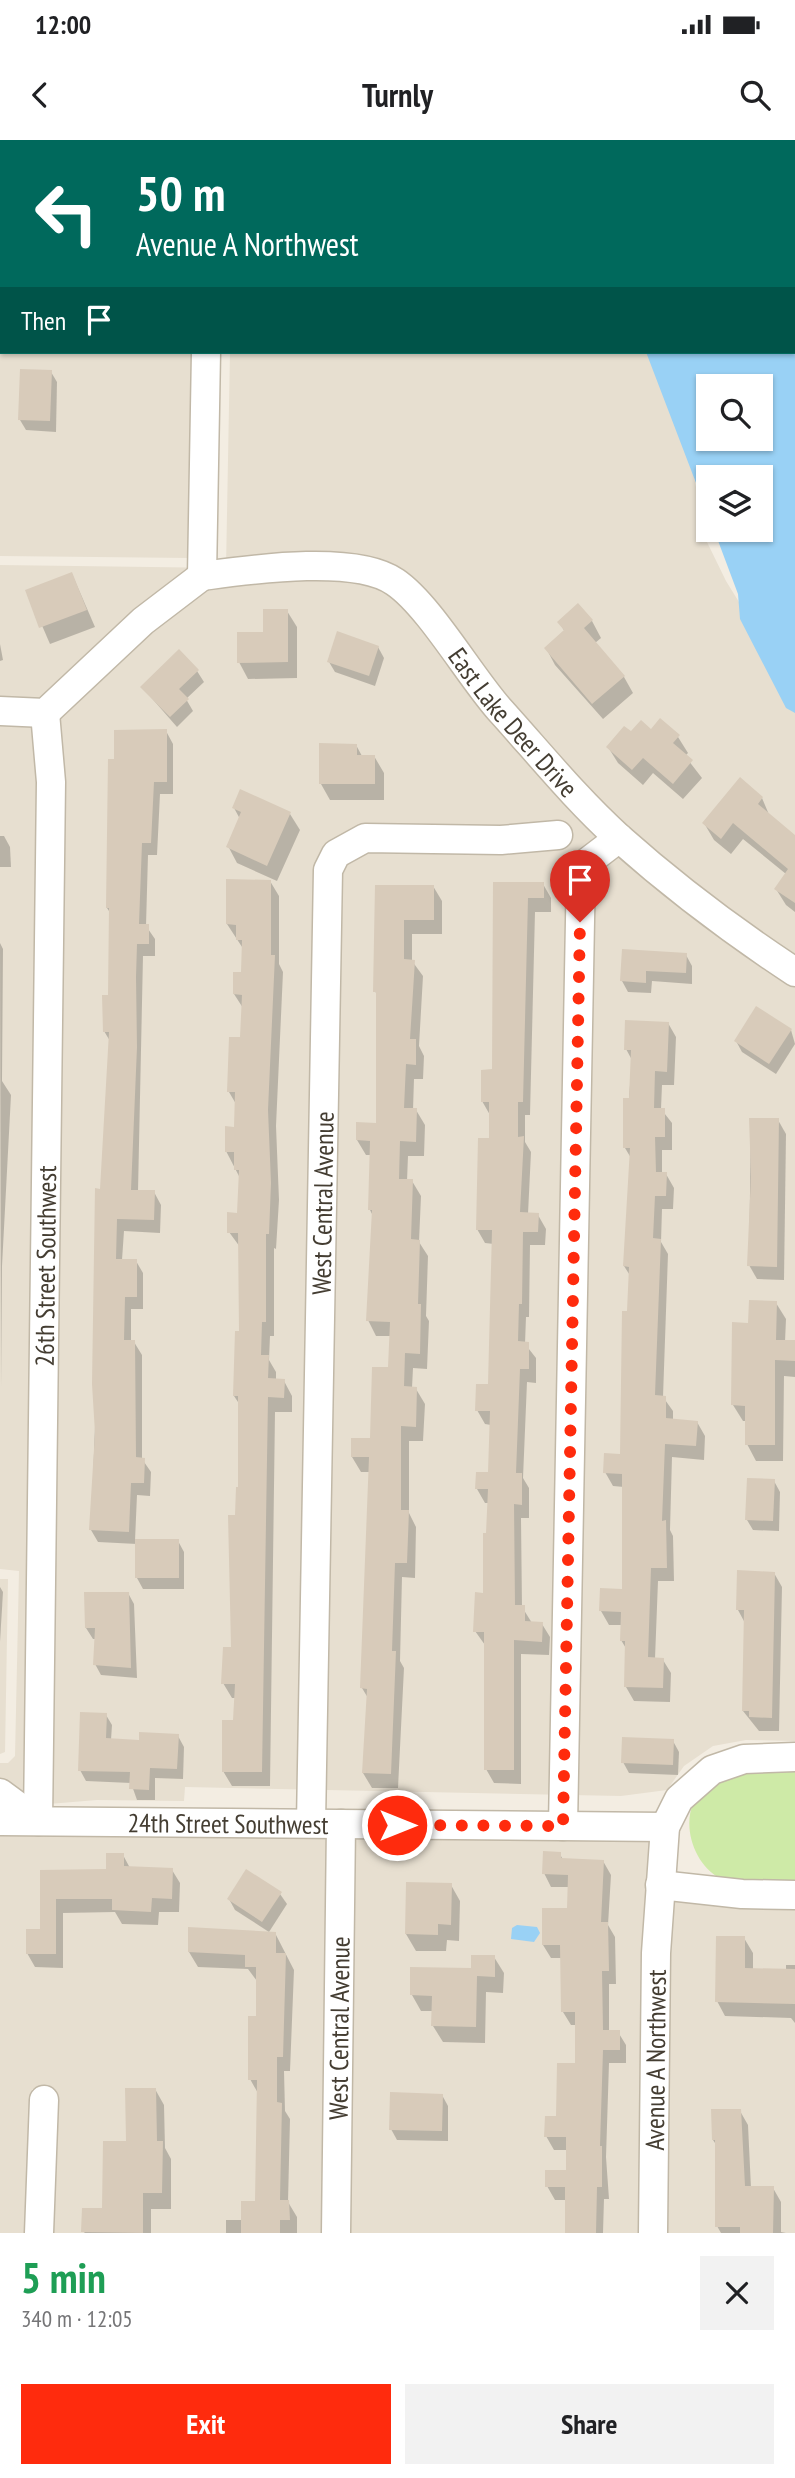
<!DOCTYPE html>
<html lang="en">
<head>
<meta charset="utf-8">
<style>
  :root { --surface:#fff; --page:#f2f2f2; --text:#202124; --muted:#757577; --accent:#ff2b0d }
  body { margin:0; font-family:"PT Sans Narrow",sans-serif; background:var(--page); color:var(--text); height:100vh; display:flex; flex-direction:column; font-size:26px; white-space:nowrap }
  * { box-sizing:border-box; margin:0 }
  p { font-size:23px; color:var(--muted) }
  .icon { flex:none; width:38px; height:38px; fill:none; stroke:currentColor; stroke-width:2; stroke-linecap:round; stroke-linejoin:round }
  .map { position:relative; height:2093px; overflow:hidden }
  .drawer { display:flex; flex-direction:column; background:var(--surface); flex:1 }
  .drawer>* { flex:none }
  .banner { position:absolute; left:0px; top:0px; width:796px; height:214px; box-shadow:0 2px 5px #0004; background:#00695c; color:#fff; overflow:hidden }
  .buttons { position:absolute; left:696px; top:234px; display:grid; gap:14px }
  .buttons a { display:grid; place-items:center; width:77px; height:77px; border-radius:0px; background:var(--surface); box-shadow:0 2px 5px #0004; font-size:35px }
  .pin { position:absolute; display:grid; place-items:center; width:60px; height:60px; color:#fff; margin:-72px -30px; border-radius:50% 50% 50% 0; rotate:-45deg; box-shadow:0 0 7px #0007 }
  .pin .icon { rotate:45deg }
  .me { position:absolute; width:77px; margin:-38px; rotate:90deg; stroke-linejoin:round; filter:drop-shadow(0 0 5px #0008) }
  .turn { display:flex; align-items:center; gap:24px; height:147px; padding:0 21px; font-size:32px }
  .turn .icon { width:91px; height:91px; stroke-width:2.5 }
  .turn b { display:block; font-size:49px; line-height:60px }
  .then { display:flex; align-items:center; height:66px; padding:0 21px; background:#0003; gap:14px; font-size:26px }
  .round { display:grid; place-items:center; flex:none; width:74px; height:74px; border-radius:0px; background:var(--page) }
  .overview { display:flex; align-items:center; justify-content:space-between; height:119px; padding:0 21px }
  h1 { font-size:42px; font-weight:600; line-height:52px; color:#1e9e55 }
  .button { display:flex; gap:14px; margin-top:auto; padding:14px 21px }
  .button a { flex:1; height:80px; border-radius:0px; background:var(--accent); color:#fff; font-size:28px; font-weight:600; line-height:80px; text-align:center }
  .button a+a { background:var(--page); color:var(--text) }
  .status { display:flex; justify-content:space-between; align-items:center; height:49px; padding:0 35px; background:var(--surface); direction:ltr }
  .status svg { height:19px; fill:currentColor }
  header { display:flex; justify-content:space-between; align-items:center; height:91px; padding:0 21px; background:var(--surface); font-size:32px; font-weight:600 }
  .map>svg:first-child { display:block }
</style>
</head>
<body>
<div class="status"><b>12:00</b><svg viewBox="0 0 49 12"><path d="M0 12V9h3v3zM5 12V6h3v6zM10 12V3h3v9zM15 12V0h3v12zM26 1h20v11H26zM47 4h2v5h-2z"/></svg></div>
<header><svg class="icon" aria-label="back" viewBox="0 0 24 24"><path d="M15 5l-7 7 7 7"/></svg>Turnly<svg class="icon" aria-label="search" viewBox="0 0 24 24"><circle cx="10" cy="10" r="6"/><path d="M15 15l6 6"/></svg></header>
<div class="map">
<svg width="795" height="2093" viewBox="0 0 795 2093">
  <rect width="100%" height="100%" fill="#f3ede2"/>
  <!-- residential -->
  <g fill="#e7dfd0">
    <path d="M234,0H517L518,2H234Z"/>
    <path d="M0,185L2,212H195L190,418L0,416Z"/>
    <path d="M230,212H669L707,402L726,441L747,475L795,534V1601L746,1600L713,1606L684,1626L667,1650L621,1656L185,1647L184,1661L97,1660L0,1668V1623H8L15,1616L19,1431L0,1429V425L226,428Z"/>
    <path d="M0,1439H8L5,1612L0,1614Z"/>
    <path d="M0,1692H34L40,1696L44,1692L329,1695L323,2093H51L56,1950L32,1949L26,2093H0Z"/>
    <path d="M354,1695L652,1698L640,2093H348Z"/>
    <path d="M672,1757L795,1766V2093H665Z"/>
  </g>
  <!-- green -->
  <path fill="#ceeaa7" d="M746,1631H795V1745C777,1744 735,1746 720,1738C690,1723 676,1670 706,1647C717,1639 734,1635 746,1631Z"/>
  <!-- water -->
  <g fill="#99d1f5" fill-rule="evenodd">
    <path d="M524,0H795V573L786,568L740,479L738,454L714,390H761V338H709V377L646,212H794V2ZM709,247H761V299H709Z"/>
    <path d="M517,1785L537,1787L540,1793L534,1802L511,1799L512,1788Z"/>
  </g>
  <!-- shadow -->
  <g fill="#0003">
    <rect x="282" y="0" width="45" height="2"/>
    <path d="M51,232L57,242L56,292L26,290L20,280Z"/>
    <path d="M72,434L95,487L50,504L27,451Z"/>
    <path d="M287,471L297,487V538L248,539L239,522Z"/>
    <path d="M592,481L601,498L595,503L624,537L633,553L603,579L555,525L546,508L565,492L559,482Z"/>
    <path d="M0,504L3,520L0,521Z"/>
    <path d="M378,507L384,518L375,546L335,532L329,522Z"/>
    <path d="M197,531L204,542L186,559L193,571L177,587L142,547Z"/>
    <path d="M166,591L173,604V654H160L157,715H148L146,786L155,799V816H143L138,1052H154L161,1065L160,1093L124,1091L122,1120L136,1121L143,1133V1169H131V1202H134L142,1215V1319L151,1332L150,1356L137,1355L135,1401H178L184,1412V1449H143L137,1438V1404L98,1402L91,1390L110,901L104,891L110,857L111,774L107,768L116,621Z"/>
    <path d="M651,592L678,597L688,613L685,616L702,638L683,659L653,633L643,645L618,623L608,607L631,594Z"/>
    <path d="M356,605L362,616H374L384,633V660H330L321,644Z"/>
    <path d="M762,658L770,677L795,697V772L786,765L776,749L786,734L743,699L731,714L714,700L704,683Z"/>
    <path d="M234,668L290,674L300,690L277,741L237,723L228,706L240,679Z"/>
    <path d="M0,696H4L10,707L11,727H0Z"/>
    <path d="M270,741L279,756V824L283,832L276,986L279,1060L276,1109L274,1108V1196H270L269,1220L276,1232V1240L284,1241L292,1256V1272H275L270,1646H232L223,1631L234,1581L236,1558H232L223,1543L233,1509L240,1349V1265L234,1256L241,1193L240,1107L229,1092L239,1075L240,1038L226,1011L236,988V964L229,952L241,899L243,868L234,854L243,834L244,810L227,784Z"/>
    <path d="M495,744H543L551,758V772H535L530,975H525V1002L531,1012L528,1074L538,1075L546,1089L545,1105H530L529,1177H526L525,1204L536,1218V1243L527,1242L523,1338L529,1348V1378H521L522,1467L532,1483L542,1484L550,1497L549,1515L521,1514V1644L494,1643L486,1629L485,1505L475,1491L485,1455L489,1363H485L477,1349L489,1334L491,1285L485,1284L477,1270L490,1246L494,1104L485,1103L477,1089L491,1000L490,975L482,961L493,931Z"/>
    <path d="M433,746L442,761V794H412V821L423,836L419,906L424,916L423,939H414L413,970H416L425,985L424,1016H408L407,1041H412L421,1056L419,1102L428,1116L426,1176L429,1181L427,1229L413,1228L412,1248L416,1249L425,1264L423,1301H409V1373L416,1387L415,1438L402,1437L400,1521L404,1528L398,1648H372L363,1633L368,1558L362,1548L370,1332H361L352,1317L371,1300L390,1229L391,1196H376L368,1180L373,1076L370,1070L372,1015H366L357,1000L378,984V857L375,851L377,747Z"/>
    <path d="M0,803L3,809L2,941L11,955L2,1126L1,1249Z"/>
    <path d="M624,811L686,815L692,826V844L652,841L651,853L628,852L622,841Z"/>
    <path d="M668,883L676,897L674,945H662L661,969L672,983V1010H662V1034H666L674,1048L673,1069H662L661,1102L668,1114L663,1257L673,1271V1281L697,1282L705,1296L704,1320L672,1317L670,1390L673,1396L674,1441H658L655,1519L663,1520L671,1533L670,1562L634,1561L626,1547L627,1510L621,1500L622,1485H609L601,1471L624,1451V1347L613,1346L605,1332L622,1316L631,1137L624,1126L631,1018L625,1008L632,920L626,909Z"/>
    <path d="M791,890L795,904L776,934L742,912L736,901Z"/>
    <path d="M751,980H778L786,994L784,1140L757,1139L749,1125Z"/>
    <path d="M776,1163L786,1179L785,1202H795V1237L784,1236L783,1321H756L747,1304V1281H743L733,1265Z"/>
    <path d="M774,1341L780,1352L779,1391L753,1390L747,1380Z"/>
    <path d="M774,1433L782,1447L779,1591H759L743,1571L745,1483L738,1470Z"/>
    <path d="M0,1447L3,1452L0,1502Z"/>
    <path d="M128,1453L134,1464L137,1538L101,1535L95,1524L96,1499H93L86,1488Z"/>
    <path d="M106,1575L112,1585L111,1600L141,1602L178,1596L184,1607L183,1639L155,1638V1660H137L131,1643L86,1641L80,1630Z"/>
    <path d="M673,1601L679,1612L678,1635L629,1633L623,1622Z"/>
    <path d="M560,1714L563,1720L603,1721L611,1735L608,1785L615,1797L616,1844H609V1892H618L626,1905V1923H609L606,2017L609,2059H604L603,2093H566L567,2060H555L547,2046L568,2032V2010H554L546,1996L558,1978L576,1925L577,1885H571L563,1872L562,1818H551L543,1805L568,1769L570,1747H551L544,1733Z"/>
    <path d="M123,1715L130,1728L172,1730L180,1743L179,1772H159L158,1785L122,1784L115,1772L63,1773V1828L35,1827L27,1813L42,1791V1732L107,1731Z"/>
    <path d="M451,1745L460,1761L459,1801L447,1800L446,1811H416L406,1794Z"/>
    <path d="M280,1754L287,1764L269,1792L235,1770L229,1759Z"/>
    <path d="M275,1793L294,1830L290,1931H284L285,1971L290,1979L288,2062L297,2077V2093H226V2080H243L257,2062L259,1955L250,1939L257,1878V1841L248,1829L198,1827L189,1812Z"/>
    <path d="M744,1798L753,1813V1830H786V1825H795V1883L791,1878L725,1876L717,1861Z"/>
    <path d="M494,1817L504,1833L503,1853L486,1852L485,1903L443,1902L433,1886V1871H421L412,1855L472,1830Z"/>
    <path d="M155,1949L164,1965L165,2008L171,2019V2069H151V2093H84L104,2070L128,2003Z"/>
    <path d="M442,1955L448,1966V2001L397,2000L391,1989Z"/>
    <path d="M740,1971L748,1985L751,2048H773L781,2062V2092L786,2093H721L717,2086V2006L713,2000Z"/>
  </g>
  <!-- building -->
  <g fill="#d8cbba">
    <path d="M20,229L52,230L50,281L18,280Z"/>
    <path d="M72,432L87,470L39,488L25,450Z"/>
    <path d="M578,463L593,480L584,488L625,536L592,564L544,508L564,490L557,482Z"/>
    <path d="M263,469H288V522L237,523V492H263Z"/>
    <path d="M337,491L379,506L369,536L327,522Z"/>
    <path d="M179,509L199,530L179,549L189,559L170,577L140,547Z"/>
    <path d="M660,578L680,595L673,603L693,620L673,644L643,618L632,630L606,607L624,586L631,591L641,580L651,589Z"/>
    <path d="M167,589V642H154L151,703H142L139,784H149V804H137L136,837L137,907L131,1050H155L154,1080L117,1079L116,1119H137V1157H125L124,1200H135L136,1317L145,1318L144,1343H131L129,1392L89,1390L95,1293L92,1244L95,1048L100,1049L109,892H103L102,855H108L109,768H106L108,619H114V590Z"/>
    <path d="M319,603L357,604V615H375V644H319Z"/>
    <path d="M740,637L763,657L758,664L795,695V763L774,749L788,729L733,683L721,699L702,683Z"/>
    <path d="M240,649L291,672L267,726L226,707L241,672L232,668Z"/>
    <path d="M226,739L271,740V815H275L268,970L271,1043L269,1094H266V1182H262L261,1215H269L268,1238L285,1239L284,1258L268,1257L262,1632H222V1580H233L235,1544H221L223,1507H231L228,1375H235L236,1347H238V1256H233L235,1191H239L238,1093H227V1072L237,1073L239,1030H234V1012H225V986L234,987L235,952H227L229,897H240L242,855L233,854V832H241L242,800H236V785L226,784Z"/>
    <path d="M493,742H544V758H528L523,962H518V997L524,996L520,1072L539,1073L538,1092H523L522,1164H519L518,1201L529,1202V1229H520L516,1333H522V1365L514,1364L515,1465H525V1481L543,1482L542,1502L514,1500V1630H484V1492H473L475,1452L483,1453V1393H486L488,1349H475L476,1332H488L490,1271H475L476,1244H488L492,1090H476L478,998H489V962H481V930L492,929Z"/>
    <path d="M375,745H434V780H404V819L415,820L410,899H416V925L406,924L404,968H417L416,1002L400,1001L399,1039H413L411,1099L420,1100L418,1164H421L420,1214L405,1213L404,1246L417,1247L416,1287L401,1286V1370H409L407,1423H395L392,1511H396L391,1634L362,1633L367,1549L360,1548L369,1317H351V1298H370L372,1227H388L390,1182L366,1181L372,1070H368L370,1001L356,1000V982L376,983V852H373Z"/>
    <path d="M622,809L687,813L686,833L646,831V843L620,841Z"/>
    <path d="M756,866L792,889L769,924L734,901Z"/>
    <path d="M625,880L669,882L667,932L655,931L654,968H665V997H655L656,1032H667L666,1056H655L653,1098L661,1099L655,1255L666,1256V1278L698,1281L696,1306L665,1304L662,1381L666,1380L667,1428H651L648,1517L664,1518L663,1548L624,1547L625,1501H620L621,1472L599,1471L600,1448L622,1449V1334L603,1333L604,1313L620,1314L622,1171H627L629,1127L623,1126L630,1008H623V958H629L631,910H624Z"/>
    <path d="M749,978H779L777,1127L747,1126L751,1036Z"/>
    <path d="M749,1160L777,1161L776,1200H795V1221L775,1220V1305H745V1266L731,1265L732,1182L748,1183Z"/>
    <path d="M747,1338L775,1339L773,1381L745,1380Z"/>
    <rect x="135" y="1399" width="44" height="39"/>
    <path d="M737,1430L775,1432L772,1578L749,1577V1571H742L744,1470H736Z"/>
    <path d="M84,1452H129L131,1528L93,1525L95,1488H85Z"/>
    <path d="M80,1572L107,1573L106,1598L139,1600V1592L179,1594L177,1629L150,1628L149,1650L129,1649L130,1632L78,1631Z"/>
    <path d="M622,1597L674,1599L673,1625L621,1623Z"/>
    <path d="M543,1711L561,1712V1718L604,1720L601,1782H608L609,1831H602L603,1890H620V1910H603L600,2006H602V2047H597L596,2093H565V2047H545V2030H566V1997H544L545,1976H556L557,1923H575V1872H561L560,1805H542V1768H567L568,1735L542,1734Z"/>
    <path d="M106,1713H124V1726L173,1728L172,1759L152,1758L151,1772L112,1770V1759H56V1814H26V1789H40V1730L106,1729Z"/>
    <path d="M246,1729L282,1752L262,1782L227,1759Z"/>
    <path d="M406,1742L452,1743L451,1785L438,1784V1795L405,1794Z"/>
    <path d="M188,1787L276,1792V1813H286L283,1917H277V1962L282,1963L280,2060H289L290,2080H280V2093H241V2061H255L257,1940H248V1876H256V1827H245V1815L188,1812Z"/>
    <path d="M716,1796H745V1828L795,1829V1864L715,1862Z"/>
    <path d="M471,1815H495V1837L477,1836L476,1887L431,1886L432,1856L410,1855V1827L471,1828Z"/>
    <path d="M125,1948H156L157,2001H163L162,2053H143V2093L81,2092L82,2068H102L103,2001H126Z"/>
    <path d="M390,1952L443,1954L442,1991L389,1990Z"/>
    <path d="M711,1969H741L745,2046H774L773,2093H740V2087H715V2000H712Z"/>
  </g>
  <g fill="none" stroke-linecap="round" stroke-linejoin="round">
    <!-- minor casing -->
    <g stroke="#c1b8a7" stroke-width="31">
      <g id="minor">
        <path d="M211,2V0"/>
        <path d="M0,174H2"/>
        <path id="s1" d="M202,436C248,430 355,414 395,442C429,465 469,535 499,569C538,612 575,658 618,697C673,746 734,792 795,832"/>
        <path d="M202,436L206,212"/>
        <path d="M0,571L45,573L143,481L202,436"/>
        <path d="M581,727L619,698"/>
        <path d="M0,1653L38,1681"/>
        <path id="s2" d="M0,1681L665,1687"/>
        <path id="s3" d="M38,1681L51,642L45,573"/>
        <path id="s4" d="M311,1683L328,730L336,714L365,698L501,700L558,695"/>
        <path d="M563,1686L581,727"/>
        <path d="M660,1745L742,1754L795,1755"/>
        <path d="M39,2093L44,1960"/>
        <path id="s5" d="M336,2093L341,1684"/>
        <path id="s6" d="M653,2093L656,1813L665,1687L679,1659L712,1630L744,1619L795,1617"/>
      </g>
    </g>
    <!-- minor -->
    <use href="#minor" stroke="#fff" stroke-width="28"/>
  </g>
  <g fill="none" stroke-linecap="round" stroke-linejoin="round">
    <!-- route -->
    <path stroke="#ff2b0d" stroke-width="12" stroke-dasharray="0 21.6" d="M397,1685L563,1686L580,782"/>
  </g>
  <g text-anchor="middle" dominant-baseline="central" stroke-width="7" stroke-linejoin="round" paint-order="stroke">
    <!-- street labels -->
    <g font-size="26" fill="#443d32" stroke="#fff">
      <text stroke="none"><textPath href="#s1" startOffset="380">East Lake Deer Drive</textPath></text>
      <text stroke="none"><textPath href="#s4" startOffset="620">West Central Avenue</textPath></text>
      <text stroke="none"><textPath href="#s3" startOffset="555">26th Street Southwest</textPath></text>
      <text stroke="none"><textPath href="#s2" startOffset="228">24th Street Southwest</textPath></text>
      <text stroke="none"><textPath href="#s5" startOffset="205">West Central Avenue</textPath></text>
      <text stroke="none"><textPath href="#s6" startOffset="173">Avenue A Northwest</textPath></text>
    </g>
  </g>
</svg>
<div class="buttons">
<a><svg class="icon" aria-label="search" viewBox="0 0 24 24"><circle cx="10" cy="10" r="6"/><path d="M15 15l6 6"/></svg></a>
<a><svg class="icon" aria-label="layers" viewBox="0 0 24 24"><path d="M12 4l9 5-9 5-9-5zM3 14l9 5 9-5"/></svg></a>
</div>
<div class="pin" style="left:580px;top:782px;background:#d93025"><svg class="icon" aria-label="arrive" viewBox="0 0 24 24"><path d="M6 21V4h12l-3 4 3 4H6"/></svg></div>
<svg class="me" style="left:397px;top:1685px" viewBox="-20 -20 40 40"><circle r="17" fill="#ff2b0d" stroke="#fff" stroke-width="3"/><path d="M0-11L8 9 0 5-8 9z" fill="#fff"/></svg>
<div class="banner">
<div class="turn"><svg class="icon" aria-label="left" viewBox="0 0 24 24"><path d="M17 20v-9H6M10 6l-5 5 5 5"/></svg><div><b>50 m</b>Avenue A Northwest</div></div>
<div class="then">Then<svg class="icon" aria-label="arrive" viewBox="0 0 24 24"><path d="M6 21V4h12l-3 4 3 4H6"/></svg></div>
</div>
</div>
<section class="drawer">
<div class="overview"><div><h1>5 min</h1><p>340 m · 12:05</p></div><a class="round"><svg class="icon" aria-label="close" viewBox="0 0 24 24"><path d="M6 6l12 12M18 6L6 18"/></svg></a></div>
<div class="button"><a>Exit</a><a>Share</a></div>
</section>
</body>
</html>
